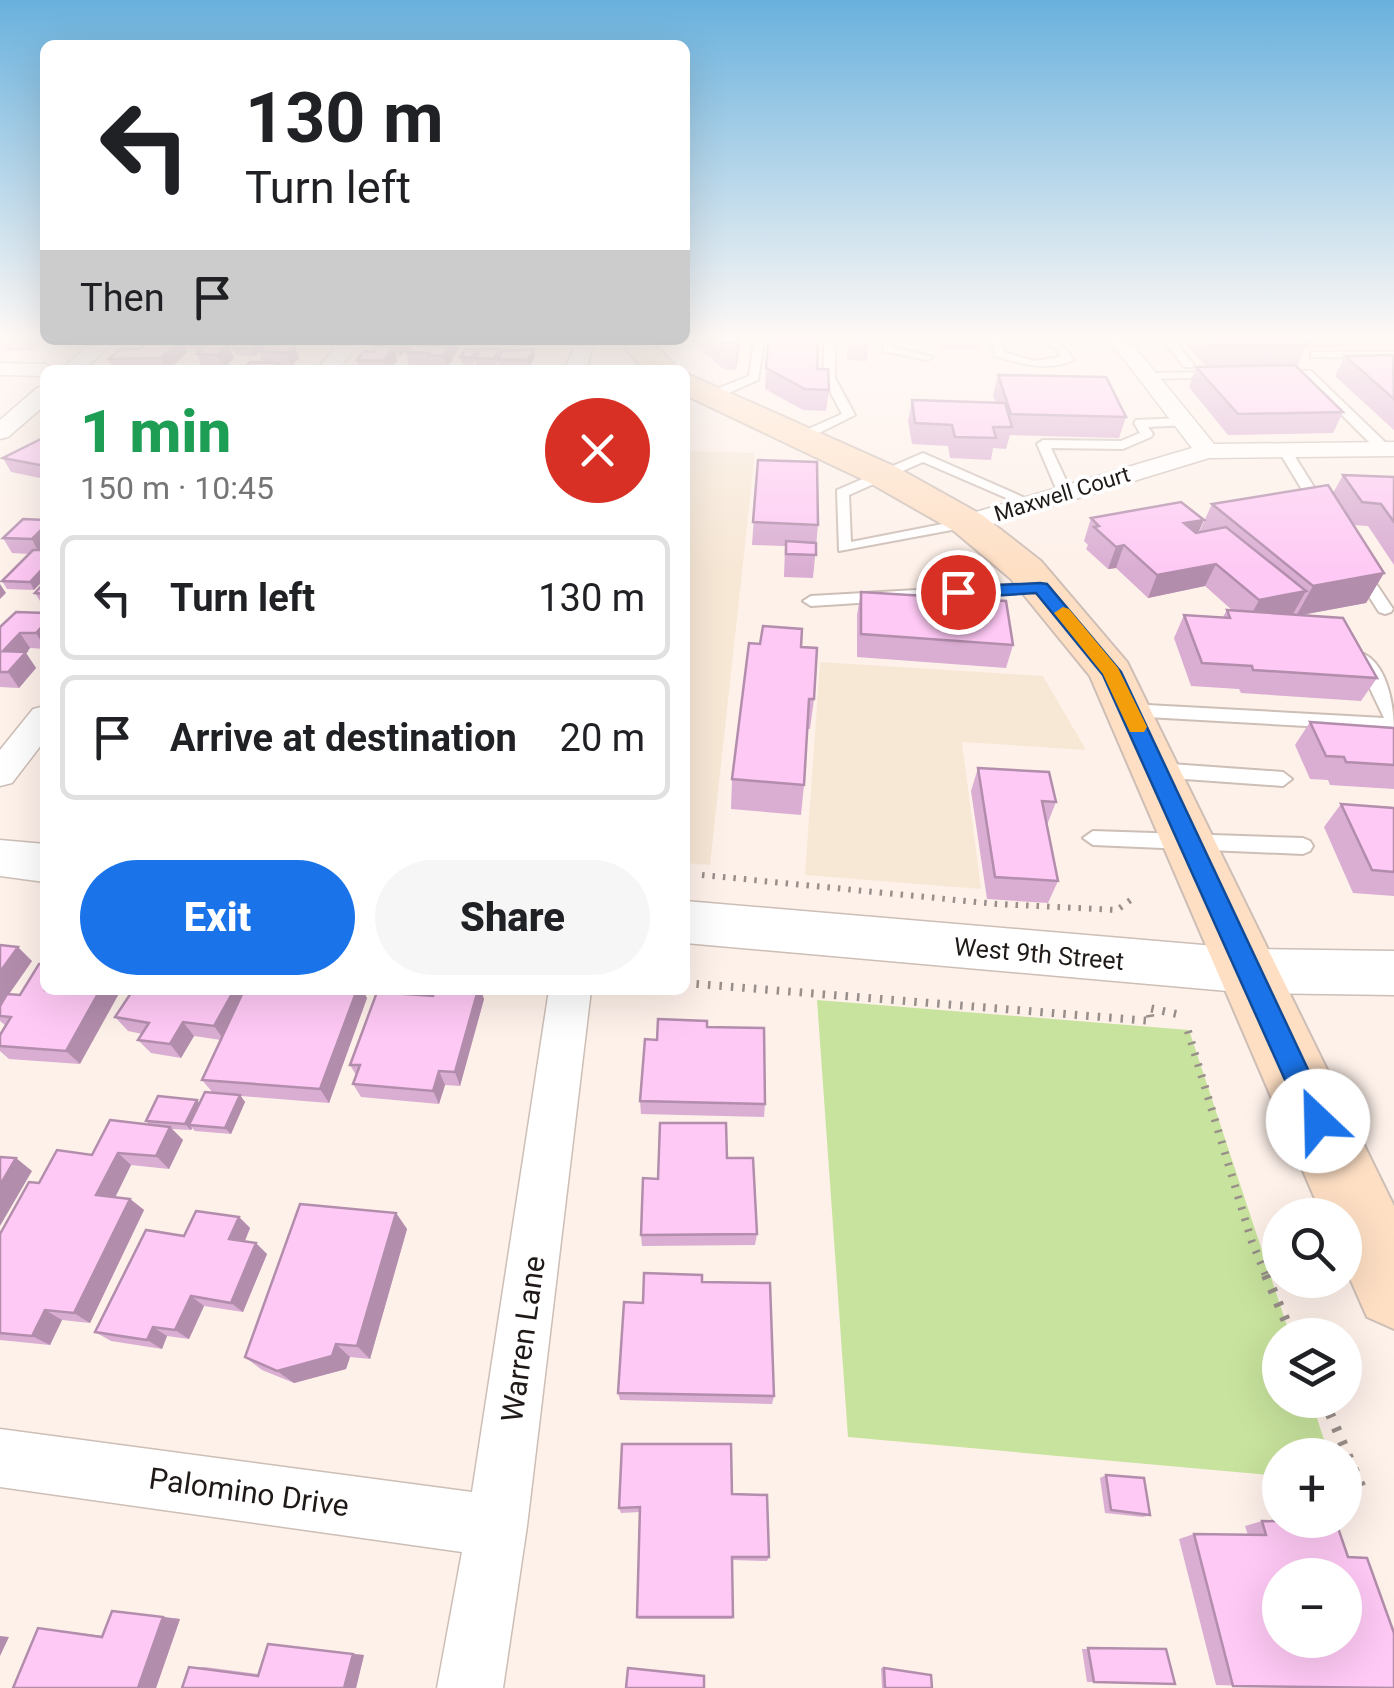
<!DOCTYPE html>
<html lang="en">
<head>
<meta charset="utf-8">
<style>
  :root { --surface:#fff; --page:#f6f6f6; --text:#202124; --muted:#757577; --line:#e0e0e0; --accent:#1a73e8 }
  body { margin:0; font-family:Roboto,sans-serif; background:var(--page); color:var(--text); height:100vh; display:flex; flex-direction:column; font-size:38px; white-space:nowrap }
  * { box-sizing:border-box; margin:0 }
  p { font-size:32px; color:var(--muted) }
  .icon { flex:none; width:55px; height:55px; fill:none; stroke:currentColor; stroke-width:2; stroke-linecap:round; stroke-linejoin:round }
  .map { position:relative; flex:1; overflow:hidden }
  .drawer { position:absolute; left:40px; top:365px; width:650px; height:630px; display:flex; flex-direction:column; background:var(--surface); border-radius:15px; box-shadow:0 10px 40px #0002 }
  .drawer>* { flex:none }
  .top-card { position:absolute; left:40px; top:40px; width:650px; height:305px; border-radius:15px; box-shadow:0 10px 40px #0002; background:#fff; color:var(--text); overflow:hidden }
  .buttons { position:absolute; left:1262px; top:1198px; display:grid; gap:20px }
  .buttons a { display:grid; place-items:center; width:100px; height:100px; border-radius:50%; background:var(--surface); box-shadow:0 10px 40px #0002; font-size:50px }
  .pin { position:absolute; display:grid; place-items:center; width:85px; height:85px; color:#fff; margin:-42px; border:5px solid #fff; border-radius:50%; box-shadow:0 2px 10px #0007 }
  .me { position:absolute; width:110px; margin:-55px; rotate:336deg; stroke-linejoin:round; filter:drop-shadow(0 0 8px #0008) }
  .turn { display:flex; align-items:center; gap:35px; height:210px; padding:0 40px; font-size:45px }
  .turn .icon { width:130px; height:130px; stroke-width:2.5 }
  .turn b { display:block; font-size:70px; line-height:85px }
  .then { display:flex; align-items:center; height:95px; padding:0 40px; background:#0003; gap:20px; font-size:38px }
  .round { display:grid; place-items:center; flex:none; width:105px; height:105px; border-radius:52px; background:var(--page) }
  .overview { display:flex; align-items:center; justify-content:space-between; height:170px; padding:0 40px }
  h1 { font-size:60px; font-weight:800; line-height:75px; color:#1e9e55 }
  .action { display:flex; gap:20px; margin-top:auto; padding:20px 40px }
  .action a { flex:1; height:115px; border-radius:60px; background:var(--accent); color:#fff; font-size:40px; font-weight:800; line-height:115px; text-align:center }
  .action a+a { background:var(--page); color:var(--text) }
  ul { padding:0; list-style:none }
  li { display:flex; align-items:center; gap:30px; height:125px; margin:0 20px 15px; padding:0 20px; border:5px solid var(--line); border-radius:15px }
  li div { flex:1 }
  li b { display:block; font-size:38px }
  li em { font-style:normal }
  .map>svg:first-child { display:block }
</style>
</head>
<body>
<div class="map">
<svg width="1394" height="1688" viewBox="0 0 1394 1688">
  <rect width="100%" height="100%" fill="#fef1ea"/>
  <!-- industrial -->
  <g fill="#f7e7d5">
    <path d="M685,451L755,453L710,865L685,863Z"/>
    <path d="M820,662L1043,676L1086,750L962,742L981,889L805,875Z"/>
  </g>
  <!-- green -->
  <path fill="#c8e39d" d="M817,1000L1189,1030L1290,1335H1280V1400H1311L1329,1455H1280V1476L848,1437Z"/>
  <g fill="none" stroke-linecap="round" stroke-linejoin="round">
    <!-- service casing -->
    <g stroke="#cdbeb6" stroke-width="4">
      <g id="service">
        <path d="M755,336H765L758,380L715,399H707V393L749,376Z"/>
        <path d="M825,336H835V378L855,415L803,441H795V435L842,414L823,378Z"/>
        <path d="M883,336H893V347L933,357L927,360L883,351Z"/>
        <path d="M990,336H1000L1004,352L1034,361L1061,357L1056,349L1028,336C1049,336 1062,342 1074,360C1048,372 1022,364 995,356Z"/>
        <path d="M1160,336H1171L1194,365L1192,367H1184Z"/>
        <path d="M1315,352H1394V358L1311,357V353Z"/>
        <path d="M1277,371H1311L1389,446V452H1379L1304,377L1273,376V372Z"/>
        <path d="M1218,372L1222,373V377L1148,379L1142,376L1148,373Z"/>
        <path d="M1183,418L1189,422L1187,425L1148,427L1153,434L1151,437L1123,449L1051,448L1072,493L1065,497L1058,493L1037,444L1043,440L1121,441L1140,433L1134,423L1136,420Z"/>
        <path d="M1279,447H1289L1327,508L1325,511H1315L1278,450Z"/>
        <path d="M923,453L1039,504L1027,507L923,462L849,495L851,542L968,519L975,523L973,526L839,551L837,490Z"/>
        <path d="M1360,565L1365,567L1393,609L1391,612L1385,614L1379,612L1352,570Z"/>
        <path d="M1041,583L1049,588L1046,591L811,606L803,601L811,596Z"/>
        <path d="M1364,654C1388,666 1394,707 1394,731L1129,716L1120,710L1129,704L1384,718L1356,659Z"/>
        <path d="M1157,763L1283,772L1292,779L1283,786L1157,777L1148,770Z"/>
        <path d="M1093,831L1303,838L1310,841L1313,846L1310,851L1303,854L1093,845L1083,838Z"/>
      </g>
    </g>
    <!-- minor casing -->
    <g stroke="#cdbeb6" stroke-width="3">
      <g id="minor">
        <path d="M1097,336H1120L1134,346L1214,444L1394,442V456L1209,458L977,529H959L955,523L959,517L1192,448L1120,354Z"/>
        <path d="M93,340H115L84,370H61Z"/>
        <path d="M340,340H360L339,370H317Z"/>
        <path d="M578,340H600L592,348L586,370H564Z"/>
        <path d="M0,363L45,364L56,370H45V376L0,375Z"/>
        <path d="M45,386V405L8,437L0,439V420L37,388Z"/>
        <path d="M45,706V740L12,783L0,786V750L33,709Z"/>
        <path d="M549,990H591L527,1526L503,1688H437L462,1552L0,1487V1429L472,1492Z"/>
      </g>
    </g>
    <!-- tertiary casing -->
    <g stroke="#cdbeb6" stroke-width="3">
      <g id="tertiary">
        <path d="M0,840L45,844V882L0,876Z"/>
        <path d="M685,901L1250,949L1394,951V995L1250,993L685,943Z"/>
      </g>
    </g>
    <!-- secondary casing -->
    <g stroke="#cdbeb6" stroke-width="4">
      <g id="secondary">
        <path d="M618,340H650L679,370H645Z"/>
        <path d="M685,373L896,467L982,515L1041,561L1127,662L1394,1206V1329L1367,1317L1345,1267V1215H1322L1090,676L1011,579L954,531L870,483L685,395Z"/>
      </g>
    </g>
    <!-- path-far2 -->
    <path stroke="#988e8a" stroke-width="6" stroke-dasharray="2.5 8" stroke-linecap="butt" d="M702,875L997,904L1117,910L1132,899"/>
    <!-- path-far1 -->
    <g stroke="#988e8a" stroke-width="8" stroke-dasharray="2.5 9" stroke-linecap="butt">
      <path d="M685,983L1151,1021L1149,1008L1181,1015"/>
      <path d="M1188,1031L1252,1242L1267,1278"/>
    </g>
    <!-- path -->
    <g stroke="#988e8a" stroke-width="10" stroke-dasharray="4 11" stroke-linecap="butt">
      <path d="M1266,1275L1292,1335"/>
      <path d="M1324,1400L1364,1493"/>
    </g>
    <!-- service -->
    <use href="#service" fill="#fff" fill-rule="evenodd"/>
    <!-- minor -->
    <use href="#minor" fill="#fff" fill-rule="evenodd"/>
    <!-- tertiary -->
    <use href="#tertiary" fill="#fff" fill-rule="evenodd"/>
    <!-- secondary -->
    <use href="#secondary" fill="#fedfc4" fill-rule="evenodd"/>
  </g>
  <!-- wall -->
  <g fill="#daadd3">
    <path d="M0,336H45L30,351H6L2,344L0,346Z"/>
    <path d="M685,336H742L736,370L723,369Z"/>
    <path d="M848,336L869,341L867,361L847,360Z"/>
    <path d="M938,336H982L979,350L942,349Z"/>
    <path d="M1178,336H1394V346L1306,347L1298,365L1206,366Z"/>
    <path d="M147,340H215L214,344L234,358L223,369L202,368L197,354L202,350L185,349L187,352L169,370H113L109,359L139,349Z"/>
    <path d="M368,340H409L410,343L401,356H396L397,361L390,370H359L357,360L375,349H370Z"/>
    <path d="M416,340H456L458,350L447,369L409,365L406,352L414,345Z"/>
    <path d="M316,342L295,345L299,358L291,366H280L281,370H242L262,362L259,352L254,356L235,355L232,348Z"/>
    <path d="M477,349L478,354L535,356L529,367L499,366L498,361L495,366L476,365L475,360L473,365L462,364L460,357Z"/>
    <path d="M1345,356H1394V430L1335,376Z"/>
    <path d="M1196,367L1343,412L1333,433L1228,435L1189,387Z"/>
    <path d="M766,368L817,369L829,390L826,411L803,410L765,389Z"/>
    <path d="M998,375L1126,417L1119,438L1010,435L1006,449L993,448L991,460L950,458L948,446L912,444L908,421L912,400L996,403L993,395Z"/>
    <path d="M45,437V479L11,472L3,458Z"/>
    <path d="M758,460L818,525L813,578L784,577L785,546L752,545Z"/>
    <path d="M1343,475L1394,477V565L1368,526L1353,525L1384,573L1366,603L1301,615L1377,678L1361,701L1241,693L1239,689L1191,686L1174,638L1184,615L1223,617L1227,610L1233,611L1205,586L1148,598L1116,568L1108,569L1086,549L1088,545L1084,541L1091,518L1199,532L1212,504L1333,493Z"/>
    <path d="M45,520L34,590L7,589L2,581L29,554L12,553L3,538Z"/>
    <path d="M45,582V609L35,593Z"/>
    <path d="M861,592L1013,645L1006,668L857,657V615Z"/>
    <path d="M45,613V649L30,648L26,653L36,668L19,688L0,687V627Z"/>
    <path d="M801,647L814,699L810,729H807L804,785L801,815L731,809L732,779Z"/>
    <path d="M1310,722L1394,728V789L1330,785L1328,780L1310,779L1295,745Z"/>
    <path d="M978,768L1056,802L1047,825L1058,881L1048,903L987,899L971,791Z"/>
    <path d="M1341,804L1394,808V896L1353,893L1324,827Z"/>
    <path d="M0,945L32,961L9,994L80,1064L9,1059L0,1051V1035L6,1026L0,1021Z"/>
    <path d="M367,998L329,1103L241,1096L245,1102L231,1134L195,1131L192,1128L191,1130L172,1129L183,1140L169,1169L131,1165L115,1197L130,1199L144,1210L90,1323L62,1320L50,1345L0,1340V1234L39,1183L150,1125L146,1121L200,1103L213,1093L202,1080L221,1040L194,1036L181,1058L151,1053L138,1040L142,1034L128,1031L115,1017Z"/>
    <path d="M484,999L460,1086L445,1085L439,1104L361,1097L353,1084L356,1075L350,1065Z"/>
    <path d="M707,1027L765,1104L764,1117L641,1114L640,1101Z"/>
    <path d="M727,1158L757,1234L755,1245L642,1246L641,1235L658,1179Z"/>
    <path d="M396,1213L407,1229L370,1359L350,1357L346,1369L294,1383L262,1370L245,1357Z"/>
    <path d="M239,1217L250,1228L245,1241L267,1254L243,1312L204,1306L189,1339L167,1336L162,1349L111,1341L95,1332L184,1236Z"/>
    <path d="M702,1282L774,1396L772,1404L620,1400L618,1393Z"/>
    <path d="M1106,1475L1150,1515L1143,1517L1105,1513L1100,1478Z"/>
    <path d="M732,1494L769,1557L767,1561L732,1560V1619H638L637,1617L640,1512L621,1513L619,1508Z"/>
    <path d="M1262,1521L1348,1557L1334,1688L1216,1685L1179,1539L1194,1534L1248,1535L1245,1526Z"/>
    <path d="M112,1611L180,1619L156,1688L38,1628L103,1636Z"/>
    <path d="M268,1644L364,1655L356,1688H182L189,1667H205L258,1674Z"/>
    <path d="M1082,1649H1166L1175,1684L1087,1682Z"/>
    <path d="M881,1668H884L932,1688H882Z"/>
  </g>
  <!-- shaded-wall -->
  <g fill="#b28dac">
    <path d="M26,336H45V340L30,351L23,338Z"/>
    <path d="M738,336H742L736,370L737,344Z"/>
    <path d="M180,340H182L187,352L169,370H166L161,358Z"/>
    <path d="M204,340H215V342L207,350Z"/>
    <path d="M261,340H270L254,356L252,349Z"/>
    <path d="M280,340H318L316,342L295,345L299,358L291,366L285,346Z"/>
    <path d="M399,340H409L410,343L401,356L398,343Z"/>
    <path d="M453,340H456L458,350L452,358L449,345Z"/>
    <path d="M229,344L234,358L223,369L218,355Z"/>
    <path d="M394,347L397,361L390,370H385L383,361Z"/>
    <path d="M449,347L452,360L447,369L444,356Z"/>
    <path d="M534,349L535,356L529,367L528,360Z"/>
    <path d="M1204,520L1194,542L1184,523Z"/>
    <path d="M45,526V550L40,555L32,539Z"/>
    <path d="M1124,545L1116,568L1108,569L1116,547Z"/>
    <path d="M1216,564L1205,586L1148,598L1157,575Z"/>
    <path d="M45,566V579L34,590L30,582Z"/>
    <path d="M1384,573L1366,603L1296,616L1313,586Z"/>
    <path d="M0,584L6,593L0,599Z"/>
    <path d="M1306,591L1293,614L1247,623L1259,600Z"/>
    <path d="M45,623V648L36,633Z"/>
    <path d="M20,633L30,648L26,653L36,668L19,688L8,672L3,651Z"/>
    <path d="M18,947L32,961L0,1007V972Z"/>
    <path d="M100,990H121L80,1064L66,1051Z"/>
    <path d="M234,990H252L224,1040L214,1026Z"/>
    <path d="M357,990H363L367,998L329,1103L320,1089Z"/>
    <path d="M478,990H481L484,999L460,1086L455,1072Z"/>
    <path d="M183,1022L194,1036L181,1058L170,1044Z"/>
    <path d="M439,1071L445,1085L439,1104L433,1091Z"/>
    <path d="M240,1095L245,1102L231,1134L225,1128Z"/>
    <path d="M197,1100L202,1106L189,1125L192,1128L191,1130L185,1124Z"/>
    <path d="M170,1127L183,1140L169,1169L156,1156Z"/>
    <path d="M118,1153L131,1165L111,1206L96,1195Z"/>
    <path d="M16,1158L32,1171L0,1226V1185Z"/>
    <path d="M130,1199L144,1210L90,1323L74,1313Z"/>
    <path d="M396,1213L407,1229L370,1359L357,1346Z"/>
    <path d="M239,1217L250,1228L241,1250L229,1239Z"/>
    <path d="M256,1243L267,1254L243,1312L231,1303Z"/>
    <path d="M191,1296L204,1306L189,1339L175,1330Z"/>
    <path d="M45,1310L62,1320L50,1345L32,1336Z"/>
    <path d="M153,1327L167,1336L162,1349L147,1340Z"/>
    <path d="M336,1344L350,1357L346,1369L294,1383L277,1371Z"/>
    <path d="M163,1617L180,1619L156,1688H138Z"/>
    <path d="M0,1636L9,1637L0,1656Z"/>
    <path d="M353,1654L364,1655L356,1688H344Z"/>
  </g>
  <!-- building -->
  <g fill="#fec9f5" stroke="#b28dac" stroke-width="2.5" fill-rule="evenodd">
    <path d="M1,336H26L23,338H0Z"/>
    <path d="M714,336H738L737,344L723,343Z"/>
    <path d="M769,336H818L817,369H828L829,390L805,389L766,368Z"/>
    <path d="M849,336H869V341L849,340Z"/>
    <path d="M1204,336H1298L1307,345L1213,346Z"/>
    <path d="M149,340H180L161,358L109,359L121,348L139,349Z"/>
    <path d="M241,340H261L252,349L232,348Z"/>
    <path d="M270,340H288L284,344H295L287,353L258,351Z"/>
    <path d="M379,340H399L398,343L378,342Z"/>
    <path d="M416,340H453L449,345L413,343Z"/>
    <path d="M208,343L229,344L218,355L197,354Z"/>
    <path d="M411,345L449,347L444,356L428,355L429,353L406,352Z"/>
    <path d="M378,346L394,347L383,361L357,360L364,351L374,352Z"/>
    <path d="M481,348L500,349L494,359L475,358Z"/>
    <path d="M466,349H477L471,358L460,357Z"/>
    <path d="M534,349L528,360L498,359L502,351Z"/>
    <path d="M1393,355L1394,399L1345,356Z"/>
    <path d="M250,362L279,363L273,370H242Z"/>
    <path d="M419,365L442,366L439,370H415Z"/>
    <path d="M1295,365L1343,412L1238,414L1196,367Z"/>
    <path d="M186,366L224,370H182Z"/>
    <path d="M475,366L495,367L494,370H472Z"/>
    <path d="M998,375L1106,377L1126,417L1011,414Z"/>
    <path d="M912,400L1005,403L1012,427H993L996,438L955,437L952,425L915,423Z"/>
    <path d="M45,437V466L3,458Z"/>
    <path d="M758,460L817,462L818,525L753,522Z"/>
    <path d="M1343,475L1394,477V522L1381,504L1362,502Z"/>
    <path d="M1328,485L1384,573L1313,586L1212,504Z"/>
    <path d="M1181,502L1204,520L1184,523L1196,533L1226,527L1306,591L1259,600L1216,564L1157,575L1124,545L1116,547L1094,527L1099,526L1091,518Z"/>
    <path d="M23,519L45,520V526L32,539L3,538Z"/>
    <path d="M786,541L816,543V555L786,554Z"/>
    <path d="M33,550H45V566L30,582L2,581Z"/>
    <path d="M45,582V594L35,593Z"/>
    <path d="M861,592L1006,601L1013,645L861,634Z"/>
    <path d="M1227,610L1343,618L1377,678L1253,670L1252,666L1202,663L1184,615L1230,618Z"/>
    <path d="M16,612L45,613V623L36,633H20L3,651L26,652L8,672H0V627Z"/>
    <path d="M763,626L802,629L801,647L817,648L814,699H809L804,785L732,779L749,643L760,644Z"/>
    <path d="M1310,722L1394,728V765L1346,762L1344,757L1326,756Z"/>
    <path d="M978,768L1049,772L1056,802L1042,801L1058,881L995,877Z"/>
    <path d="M1341,804L1394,808V872L1372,870Z"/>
    <path d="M0,945L18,947L0,972Z"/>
    <path d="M39,964H45V990H100L66,1051L0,1046V1035L11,1017L0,1016V1006L7,994L20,995Z"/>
    <path d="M133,990H234L214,1026L183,1022L170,1044L138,1040L149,1023L115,1017Z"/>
    <path d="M244,990H357L320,1089L202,1080Z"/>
    <path d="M435,990H478L455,1072L439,1071L433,1091L353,1084L360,1065H350L377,992L433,996Z"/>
    <path d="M658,1019L707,1021V1027L764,1028L765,1104L640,1101L645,1039L657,1040Z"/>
    <path d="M205,1092L240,1095L225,1128L189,1125Z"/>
    <path d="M158,1096L197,1100L185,1124L146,1121Z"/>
    <path d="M110,1120L170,1127L156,1156L118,1153L96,1195L130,1199L74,1313L45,1310L32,1336L0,1333V1234L29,1182L39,1183L57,1150L92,1155Z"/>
    <path d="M660,1123H726L727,1158H753L757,1234L641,1235L643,1178L658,1179Z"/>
    <path d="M0,1157L16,1158L0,1185Z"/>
    <path d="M300,1204L396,1213L357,1346L336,1344L332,1356L277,1371L245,1357Z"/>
    <path d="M196,1211L239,1217L229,1239L256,1243L231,1303L191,1296L175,1330L153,1327L147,1340L95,1332L146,1230L184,1236Z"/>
    <path d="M644,1273L702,1275V1282L770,1283L774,1396L618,1393L624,1302L643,1303Z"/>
    <path d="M622,1444H731L732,1494L767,1495L769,1557H732L733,1617H637L640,1507L619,1508Z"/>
    <path d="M1106,1475L1144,1478L1150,1515L1111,1510Z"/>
    <path d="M1262,1521L1336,1522L1348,1557L1367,1558L1394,1633V1688L1233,1686L1194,1534L1266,1535ZM1280,1575H1345V1640H1280Z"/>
    <path d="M112,1611L163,1617L138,1688H13L38,1628L102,1637Z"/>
    <path d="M268,1644L353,1654L344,1688H182L189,1667L258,1676Z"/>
    <path d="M1088,1648L1166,1649L1175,1684L1094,1682Z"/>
    <path d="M628,1668L704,1676V1688H626Z"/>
    <path d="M884,1668L931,1675L932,1688H885Z"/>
  </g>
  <!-- sky -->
  <linearGradient id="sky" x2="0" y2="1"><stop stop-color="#69b1dd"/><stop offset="0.59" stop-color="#fff9f6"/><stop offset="1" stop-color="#fff9f6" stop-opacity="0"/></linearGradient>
  <rect width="1394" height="572" fill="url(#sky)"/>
  <!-- route -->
  <path fill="#1a73e8" stroke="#114b97" stroke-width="2.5" d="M1040,583L1047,584L1121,672L1328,1112L1332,1121L1328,1131L1318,1135L1308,1131L1103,675L1036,593L958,598L949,592L958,587Z"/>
  <!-- slow -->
  <path fill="#f59e0b" d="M1063,607L1069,609L1118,668L1147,727L1144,732H1130L1103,674L1054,613Z"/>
  <g text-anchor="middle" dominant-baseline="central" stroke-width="8" stroke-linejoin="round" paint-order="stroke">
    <!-- far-street labels -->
    <g font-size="22" fill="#1f1917" stroke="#fff">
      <text transform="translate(1062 494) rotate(-17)">Maxwell Court</text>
    </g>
    <!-- street labels -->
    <g font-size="25" fill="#1f1917" stroke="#fff">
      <text transform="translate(1039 954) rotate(5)">West 9th Street</text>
    </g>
    <!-- near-street labels -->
    <g font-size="30" fill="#1f1917" stroke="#fff">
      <text transform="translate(523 1339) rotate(-82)">Warren Lane</text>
      <text transform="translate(249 1492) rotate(8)">Palomino Drive</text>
    </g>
  </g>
</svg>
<div class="buttons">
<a><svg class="icon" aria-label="search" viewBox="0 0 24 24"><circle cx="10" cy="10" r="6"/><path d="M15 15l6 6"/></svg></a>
<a><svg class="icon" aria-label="layers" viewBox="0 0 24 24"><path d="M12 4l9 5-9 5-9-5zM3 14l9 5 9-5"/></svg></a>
<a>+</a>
<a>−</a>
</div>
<div class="pin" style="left:958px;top:592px;background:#d93025"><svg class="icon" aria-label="arrive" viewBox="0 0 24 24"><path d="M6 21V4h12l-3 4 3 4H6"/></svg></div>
<svg class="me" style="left:1318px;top:1121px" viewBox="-20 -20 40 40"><circle r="19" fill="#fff"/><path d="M0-13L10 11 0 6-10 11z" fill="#1a73e8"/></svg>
<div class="top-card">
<div class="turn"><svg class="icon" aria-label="left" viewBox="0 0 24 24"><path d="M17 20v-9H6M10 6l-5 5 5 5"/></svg><div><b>130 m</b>Turn left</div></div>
<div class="then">Then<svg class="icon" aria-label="arrive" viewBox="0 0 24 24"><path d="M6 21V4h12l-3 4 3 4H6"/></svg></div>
</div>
<section class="drawer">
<div class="overview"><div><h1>1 min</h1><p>150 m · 10:45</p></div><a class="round" style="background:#d93025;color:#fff"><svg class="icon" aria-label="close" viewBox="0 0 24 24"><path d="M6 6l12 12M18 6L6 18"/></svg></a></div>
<ul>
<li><svg class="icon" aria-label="left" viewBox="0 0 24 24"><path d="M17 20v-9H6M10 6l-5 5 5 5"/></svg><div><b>Turn left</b></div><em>130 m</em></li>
<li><svg class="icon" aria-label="arrive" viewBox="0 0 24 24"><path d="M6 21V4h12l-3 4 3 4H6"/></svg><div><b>Arrive at destination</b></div><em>20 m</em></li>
</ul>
<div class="action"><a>Exit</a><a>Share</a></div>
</section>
</div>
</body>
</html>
